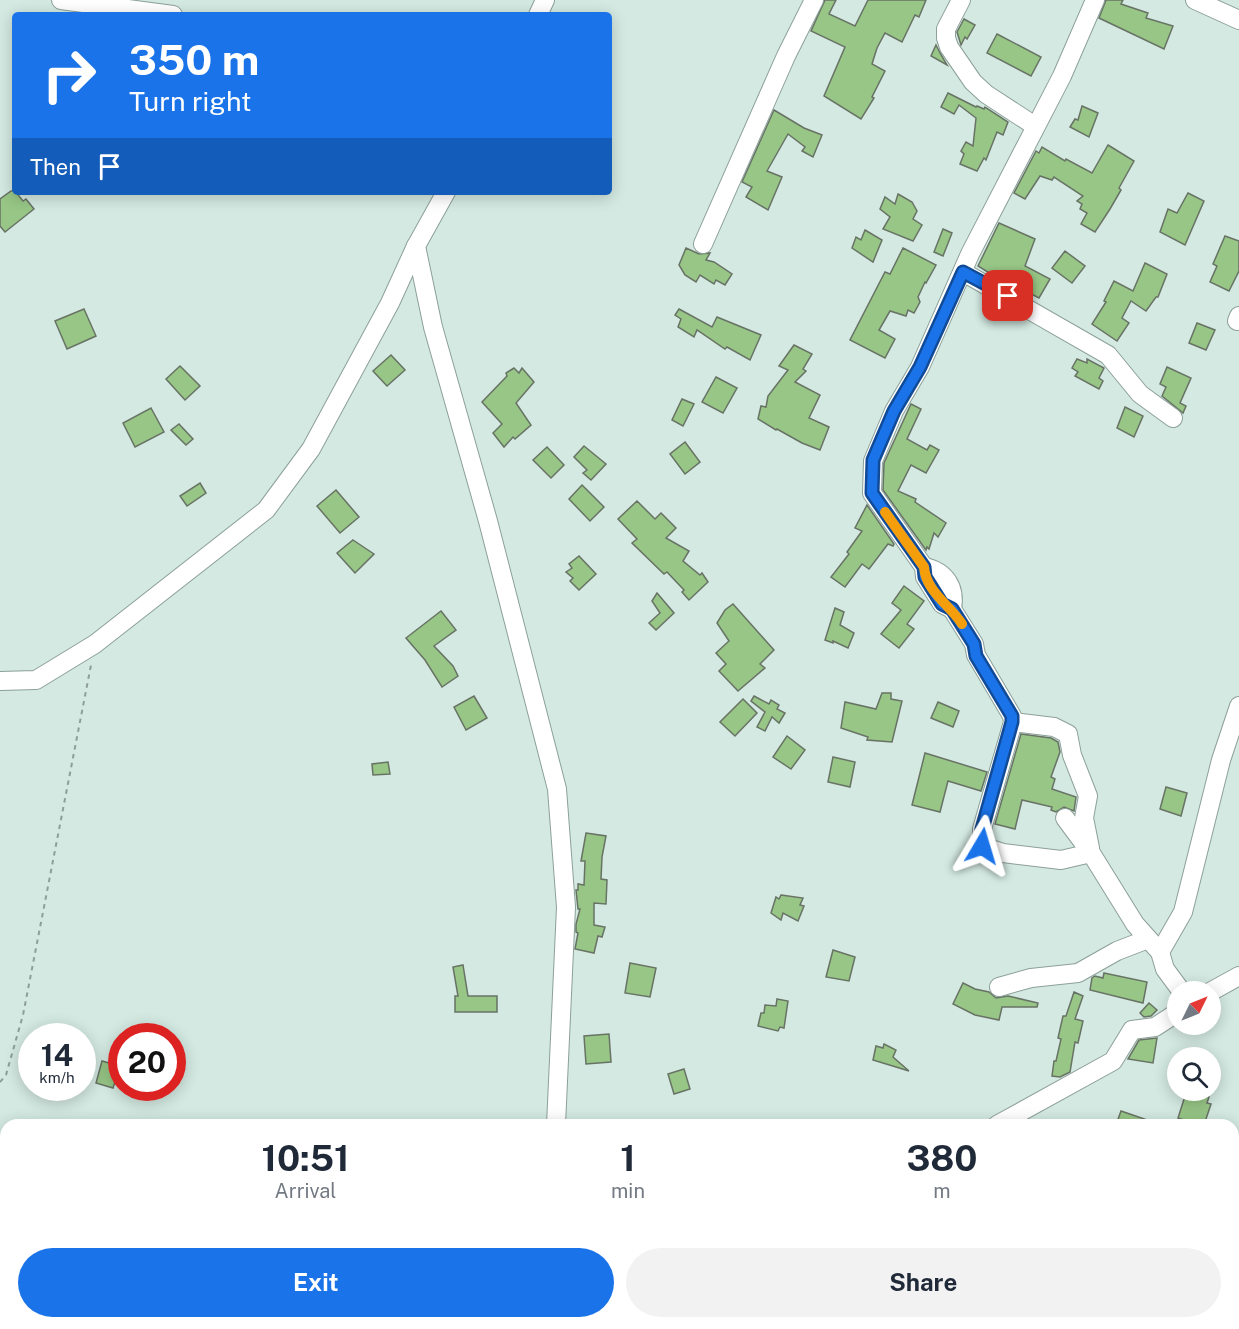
<!DOCTYPE html>
<html lang="en">
<head>
<meta charset="utf-8">
<style>
  :root { --surface:#fff; --page:#f2f2f3; --text:#1f2937; --muted:#747a83; --accent:#1a73e8 }
  body { margin:0; font-family:"Public Sans",sans-serif; background:var(--page); color:var(--text); height:100vh; display:flex; flex-direction:column; font-size:22px; white-space:nowrap }
  * { box-sizing:border-box; margin:0 }
  p { font-size:20px; color:var(--muted) }
  .icon { flex:none; width:33px; height:33px; fill:none; stroke:currentColor; stroke-width:2; stroke-linecap:round; stroke-linejoin:round }
  .map { position:relative; flex:1; overflow:hidden }
  .side { position:absolute; left:0px; top:1119px; width:1239px; height:210px; display:flex; flex-direction:column; background:var(--surface); border-radius:18px 18px 0 0; box-shadow:0 3px 15px #0003 }
  .side>* { flex:none }
  .top-card { position:absolute; left:12px; top:12px; width:600px; height:183px; border-radius:6px; box-shadow:0 3px 15px #0003; background:#1a73e8; color:#fff; overflow:hidden }
  .needle { width:39px; rotate:47deg }
  .controls { position:absolute; left:1167px; top:981px; display:grid; gap:12px }
  .controls a { display:grid; place-items:center; width:54px; height:54px; border-radius:50%; background:var(--surface); box-shadow:0 3px 15px #0003; font-size:30px }
  .speed { position:absolute; left:18px; top:1023px; display:flex; gap:12px; font-size:30px; font-weight:700; text-align:center }
  .speed>* { display:grid; place-content:center; width:78px; height:78px; border-radius:50%; background:var(--surface); box-shadow:0 3px 15px #0003; line-height:1 }
  .speed small { font-size:15px; font-weight:400 }
  .speed .limit { border:9px solid #d22; background:#fff; color:#111 }
  .pin { position:absolute; display:grid; place-items:center; width:51px; height:51px; color:#fff; margin:-26px; border-radius:12px; box-shadow:0 3px 9px #0006 }
  .me { position:absolute; width:66px; margin:-33px; rotate:7deg; stroke-linejoin:round; filter:drop-shadow(0 0 4px #0008) }
  .turn { display:flex; align-items:center; gap:21px; height:126px; padding:0 18px; font-size:27px }
  .turn .icon { width:78px; height:78px; stroke-width:2.5 }
  .turn b { display:block; font-size:42px; line-height:51px }
  .then { display:flex; align-items:center; height:57px; padding:0 18px; background:#0003; gap:12px; font-size:22px }
  .eta { display:flex; justify-content:space-evenly; align-items:center; height:102px; text-align:center }
  .eta b { font-size:36px; font-weight:700; line-height:42px }
  .action { display:flex; gap:12px; margin-top:auto; padding:12px 18px }
  .action a { flex:1; height:69px; border-radius:36px; background:var(--accent); color:#fff; font-size:24px; font-weight:700; line-height:69px; text-align:center }
  .action a+a { background:var(--page); color:var(--text) }
  .map>svg:first-child { display:block }
</style>
</head>
<body>
<div class="map">
<svg width="1239" height="1329" viewBox="0 0 1239 1329">
  <rect width="100%" height="100%" fill="#d3e9e1"/>
  <!-- building -->
  <g fill="#97c686" stroke="#687365" stroke-width="1.5">
    <path d="M825,0H836L829,14L855,26L868,0H926L919,17L915,15L902,42L885,33L877,48L872,64L885,71L872,97L874,98L861,119L824,96L845,47L811,31Z"/>
    <path d="M1106,0H1123L1121,4L1148,13L1146,18L1173,26L1164,49L1099,18Z"/>
    <path d="M964,19L975,25L967,39L965,37L961,45L957,32Z"/>
    <path d="M997,34L1041,57L1031,76L987,53Z"/>
    <path d="M936,45L940,53L947,65L931,56Z"/>
    <path d="M948,93L976,107L977,106L984,109L985,107L1008,122L1003,135L997,132L986,160L984,158L977,171L960,164L964,154L961,151L966,142L973,146L976,118L959,105L954,114L941,107Z"/>
    <path d="M1082,106L1098,113L1089,137L1070,127L1075,119L1078,120Z"/>
    <path d="M774,110L804,128L822,135L813,157L802,151L805,147L788,134L767,171L782,177L768,210L746,197L752,187L742,182Z"/>
    <path d="M1108,145L1134,161L1119,188L1121,190L1110,209L1095,232L1081,224L1087,213L1080,209L1082,204L1077,201L1083,196L1054,177L1052,180L1040,176L1025,199L1014,193L1036,151L1039,153L1042,147L1065,161L1066,159L1092,173Z"/>
    <path d="M11,191H15L23,201L26,199L34,209L5,232L0,226V199Z"/>
    <path d="M1188,193L1204,201L1185,245L1160,232L1168,209L1177,213Z"/>
    <path d="M898,194L912,202L917,211L913,219L922,225L913,241L883,229L890,217L880,209L885,197L895,204Z"/>
    <path d="M999,223L1035,239L1025,266L1050,279L1039,298L1018,287L1017,290L978,266Z"/>
    <path d="M943,229L952,233L943,256L934,252Z"/>
    <path d="M865,230L882,240L873,262L852,248L856,237L861,240Z"/>
    <path d="M1225,236L1239,241V271L1229,291L1210,282L1217,266L1213,264Z"/>
    <path d="M686,248L699,254L710,253L706,260L714,262L732,274L725,285L716,280L714,284L700,275L696,282L685,275L679,265Z"/>
    <path d="M903,248L936,265L926,283L925,282L918,297L920,302L914,313L908,310L906,316L890,311L879,330L895,339L885,358L850,340L885,272L890,274Z"/>
    <path d="M1065,251L1085,266L1072,283L1052,268Z"/>
    <path d="M1145,263L1167,274L1158,297H1156L1146,311L1131,301L1122,318L1129,323L1117,341L1092,324L1106,302L1104,301L1114,281L1133,291Z"/>
    <path d="M84,309L96,336L67,349L55,321Z"/>
    <path d="M679,309L712,327L717,317L761,335L750,360L727,347L725,349L697,330L694,337L678,327L681,319L675,315Z"/>
    <path d="M1197,323L1215,330L1206,350L1189,343Z"/>
    <path d="M794,345L812,354L803,369L806,371L795,382L820,395L809,418L829,427L820,450L802,443L777,429L776,430L758,419L761,406L766,407L768,396L788,370L779,366Z"/>
    <path d="M391,355L405,370L387,386L373,371Z"/>
    <path d="M1077,359L1087,363V359L1104,368L1099,378L1103,381L1099,389L1075,376L1078,372L1072,368Z"/>
    <path d="M180,366L200,386L185,400L166,379Z"/>
    <path d="M1167,367L1191,378L1180,403L1186,406L1183,413L1162,396L1166,387L1160,384Z"/>
    <path d="M514,368L519,373L522,368L534,382L516,403L531,425L515,439L513,437L504,447L493,433L502,424L482,402L507,376L506,373Z"/>
    <path d="M716,377L737,388L723,413L702,402Z"/>
    <path d="M682,399L694,404L683,426L672,420Z"/>
    <path d="M911,404L921,409L907,439L927,450L930,445L939,450L926,473L911,465L898,491L916,499L915,502L946,523L938,537L934,533L929,549L927,547L926,550L883,490L884,463Z"/>
    <path d="M1125,407L1143,416L1134,437L1117,428Z"/>
    <path d="M151,408L164,432L135,447L123,423Z"/>
    <path d="M179,424L193,439L186,445L171,430Z"/>
    <path d="M685,442L700,462L685,474L670,454Z"/>
    <path d="M584,446L606,464L591,480L583,473L587,470L574,457Z"/>
    <path d="M547,447L564,465L551,478L533,460Z"/>
    <path d="M200,483L206,493L187,506L180,496Z"/>
    <path d="M582,485L604,507L590,521L569,499Z"/>
    <path d="M336,490L359,517L340,533L317,506Z"/>
    <path d="M637,501L655,519L661,513L676,528L666,538L689,551L683,561L700,575L702,573L708,582L689,600L682,592L684,590L667,572L664,574L632,543L637,539L618,519Z"/>
    <path d="M867,505L894,544L893,546L888,544L869,569L862,564L845,587L831,577L849,554L847,552L862,531L855,528Z"/>
    <path d="M353,540L374,554L355,573L337,553Z"/>
    <path d="M579,556L596,574L579,590L570,581L573,578L566,572L572,568L569,564Z"/>
    <path d="M904,586L924,601L907,624L914,629L899,648L881,634L901,610L892,603Z"/>
    <path d="M657,593L674,613L656,630L649,623L660,613L652,601Z"/>
    <path d="M733,604L774,650L760,664L765,668L738,691L719,671L726,664L716,653L729,641L717,623L725,610Z"/>
    <path d="M835,608L844,612L840,625L854,633L848,648L833,641V643L825,640Z"/>
    <path d="M441,611L456,630L434,646L453,666L458,676L442,687L425,660L406,638Z"/>
    <path d="M882,693H891V699L902,701L892,742L867,740L868,737L841,728L845,702L876,709Z"/>
    <path d="M474,696L487,718L466,730L454,707Z"/>
    <path d="M754,696L769,704L771,700L779,705L777,709L785,713L779,723L772,717L765,731L757,727L765,712L751,701Z"/>
    <path d="M743,699L757,713L735,736L720,722Z"/>
    <path d="M938,702L959,711L953,727L931,718Z"/>
    <path d="M1021,734L1051,738L1058,742L1060,752L1051,777L1055,779L1052,789L1076,797L1074,811L1064,807L1056,812L1051,810L1052,807L1022,800L1015,829L995,824Z"/>
    <path d="M787,736L805,750L791,769L773,757Z"/>
    <path d="M925,753L987,772L981,791L948,781L940,812L912,805Z"/>
    <path d="M833,757L855,762L850,787L828,782Z"/>
    <path d="M388,762L390,774L373,775L372,764Z"/>
    <path d="M1166,787L1187,793L1181,816L1160,809Z"/>
    <path d="M586,833L606,836L602,857L601,879L607,880L606,904L594,903V925L605,927L602,937L598,936L594,953L575,949L578,933L576,932V924L580,909H578L576,890H578V884L584,885L585,861H581Z"/>
    <path d="M781,895L803,898L800,905L804,906L798,921L783,913L781,920L771,913L776,897L779,899Z"/>
    <path d="M833,950L855,957L849,981L826,977Z"/>
    <path d="M630,963L656,968L650,997L625,993Z"/>
    <path d="M463,965L468,996H497V1012H455V996H458L453,967Z"/>
    <path d="M1104,973L1147,982L1143,1003L1090,990L1092,978L1095,976L1103,978Z"/>
    <path d="M963,983L975,989L989,992L996,998L1008,996L1038,1003L1037,1007H1002L999,1020L975,1015L953,1004Z"/>
    <path d="M1074,992L1083,996L1075,1019L1083,1021L1078,1043L1075,1042L1070,1072L1060,1077L1052,1076L1054,1061H1056L1061,1039L1058,1038L1063,1016H1066Z"/>
    <path d="M777,999L788,1001L784,1028L780,1027L778,1031L758,1026L761,1013H764L765,1005L776,1006Z"/>
    <path d="M1149,1003L1157,1010L1151,1016L1144,1017L1140,1013Z"/>
    <path d="M609,1034L611,1062L586,1064L584,1036Z"/>
    <path d="M1157,1038L1153,1063L1128,1059L1139,1040Z"/>
    <path d="M884,1044L896,1050L893,1057L909,1071L873,1060L876,1046L883,1048Z"/>
    <path d="M102,1061L120,1066L113,1088L96,1083Z"/>
    <path d="M684,1069L690,1089L674,1094L668,1074Z"/>
    <path d="M1195,1091L1209,1097L1207,1103L1211,1104L1204,1125H1198L1178,1118L1185,1096L1192,1098Z"/>
    <path d="M1121,1111L1156,1123V1125H1116Z"/>
  </g>
  <g fill="none" stroke-linecap="round" stroke-linejoin="round">
    <!-- minor casing -->
    <g stroke="#8ca098" stroke-width="20">
      <g id="minor">
        <path d="M61,0L173,15"/>
        <path d="M961,0L946,29V38L949,47L973,82L986,94L1035,126"/>
        <path d="M1195,0L1239,20"/>
        <path d="M538,15L545,0"/>
        <path d="M703,244L786,56L814,0"/>
        <path d="M416,246L433,327L488,521L557,789L566,907L556,1125"/>
        <path d="M963,272L1108,355L1140,394L1173,418"/>
        <path d="M1237,321L1239,316"/>
        <path d="M924,567C946,571 956,588 952,609"/>
        <path d="M0,681L36,680L95,644L266,510L311,449L390,303L416,246L446,192"/>
        <path d="M1013,722L1054,727L1068,734L1072,755L1088,796L1084,818L1090,848"/>
        <path d="M1065,818L1091,853L1135,924L1160,952L1165,969L1182,992"/>
        <path d="M1091,853L1061,860L1003,853L982,846V829L1013,722L1012,716L976,655L974,644L952,609L942,604L925,577L924,567L872,493L873,461L894,411L920,367L970,254L1062,76L1095,0"/>
        <path d="M1160,952L1183,912L1221,760L1239,706"/>
        <path d="M999,987L1031,978L1078,973L1117,951L1148,939"/>
        <path d="M1210,992L1239,976"/>
        <path d="M997,1125L1113,1061L1132,1030L1155,1027L1178,1012"/>
        <path d="M546,1329L547,1323"/>
        <path d="M731,1329L735,1323"/>
      </g>
    </g>
    <!-- path -->
    <path stroke="#8e9e98" stroke-width="2" stroke-dasharray="4.5 4.5" stroke-linecap="butt" d="M0,1082L6,1075L23,1015L91,665"/>
    <!-- minor -->
    <use href="#minor" stroke="#fff" stroke-width="18"/>
  </g>
  <g fill="none" stroke-linecap="round" stroke-linejoin="round">
    <!-- route casing -->
    <g stroke="#114b97" stroke-width="15">
      <path id="route" d="M982,846V829L1012,722V716L976,656L974,644L952,609L942,604L925,577L924,567L872,493L873,460L894,411L920,367L963,272L1008,296"/>
    </g>
    <!-- route -->
    <use href="#route" stroke="#1a73e8" stroke-width="10"/>
    <!-- slow -->
    <path stroke="#f59e0b" stroke-width="10" d="M885,512L924,567C926,592 950,605 962,624"/>
  </g>
</svg>
<div class="controls">
<a><svg class="needle" viewBox="-14 -14 28 28"><path d="M0-13l5 13h-10z" fill="#e53935"/><path d="M0 13l5-13h-10z" fill="#747a83"/></svg></a>
<a><svg class="icon" aria-label="search" viewBox="0 0 24 24"><circle cx="10" cy="10" r="6"/><path d="M15 15l6 6"/></svg></a>
</div>
<div class="speed"><div>14<small>km/h</small></div><div class="limit">20</div></div>
<div class="pin" style="left:1008px;top:296px;background:#d93025"><svg class="icon" aria-label="arrive" viewBox="0 0 24 24"><path d="M6 21V4h12l-3 4 3 4H6"/></svg></div>
<svg class="me" style="left:982px;top:846px" viewBox="-20 -20 40 40"><path d="M0-17L14 15 0 8-14 15z" fill="#1a73e8" stroke="#fff" stroke-width="4"/></svg>
<div class="top-card">
<div class="turn"><svg class="icon" aria-label="right" viewBox="0 0 24 24"><path d="M7 20v-9h11M14 6l5 5-5 5"/></svg><div><b>350 m</b>Turn right</div></div>
<div class="then">Then<svg class="icon" aria-label="arrive" viewBox="0 0 24 24"><path d="M6 21V4h12l-3 4 3 4H6"/></svg></div>
</div>
<section class="side">
<div class="eta">
<div><b>10:51</b><p>Arrival</p></div>
<div><b>1</b><p>min</p></div>
<div><b>380</b><p>m</p></div>
</div>
<div class="action"><a>Exit</a><a>Share</a></div>
</section>
</div>
</body>
</html>
